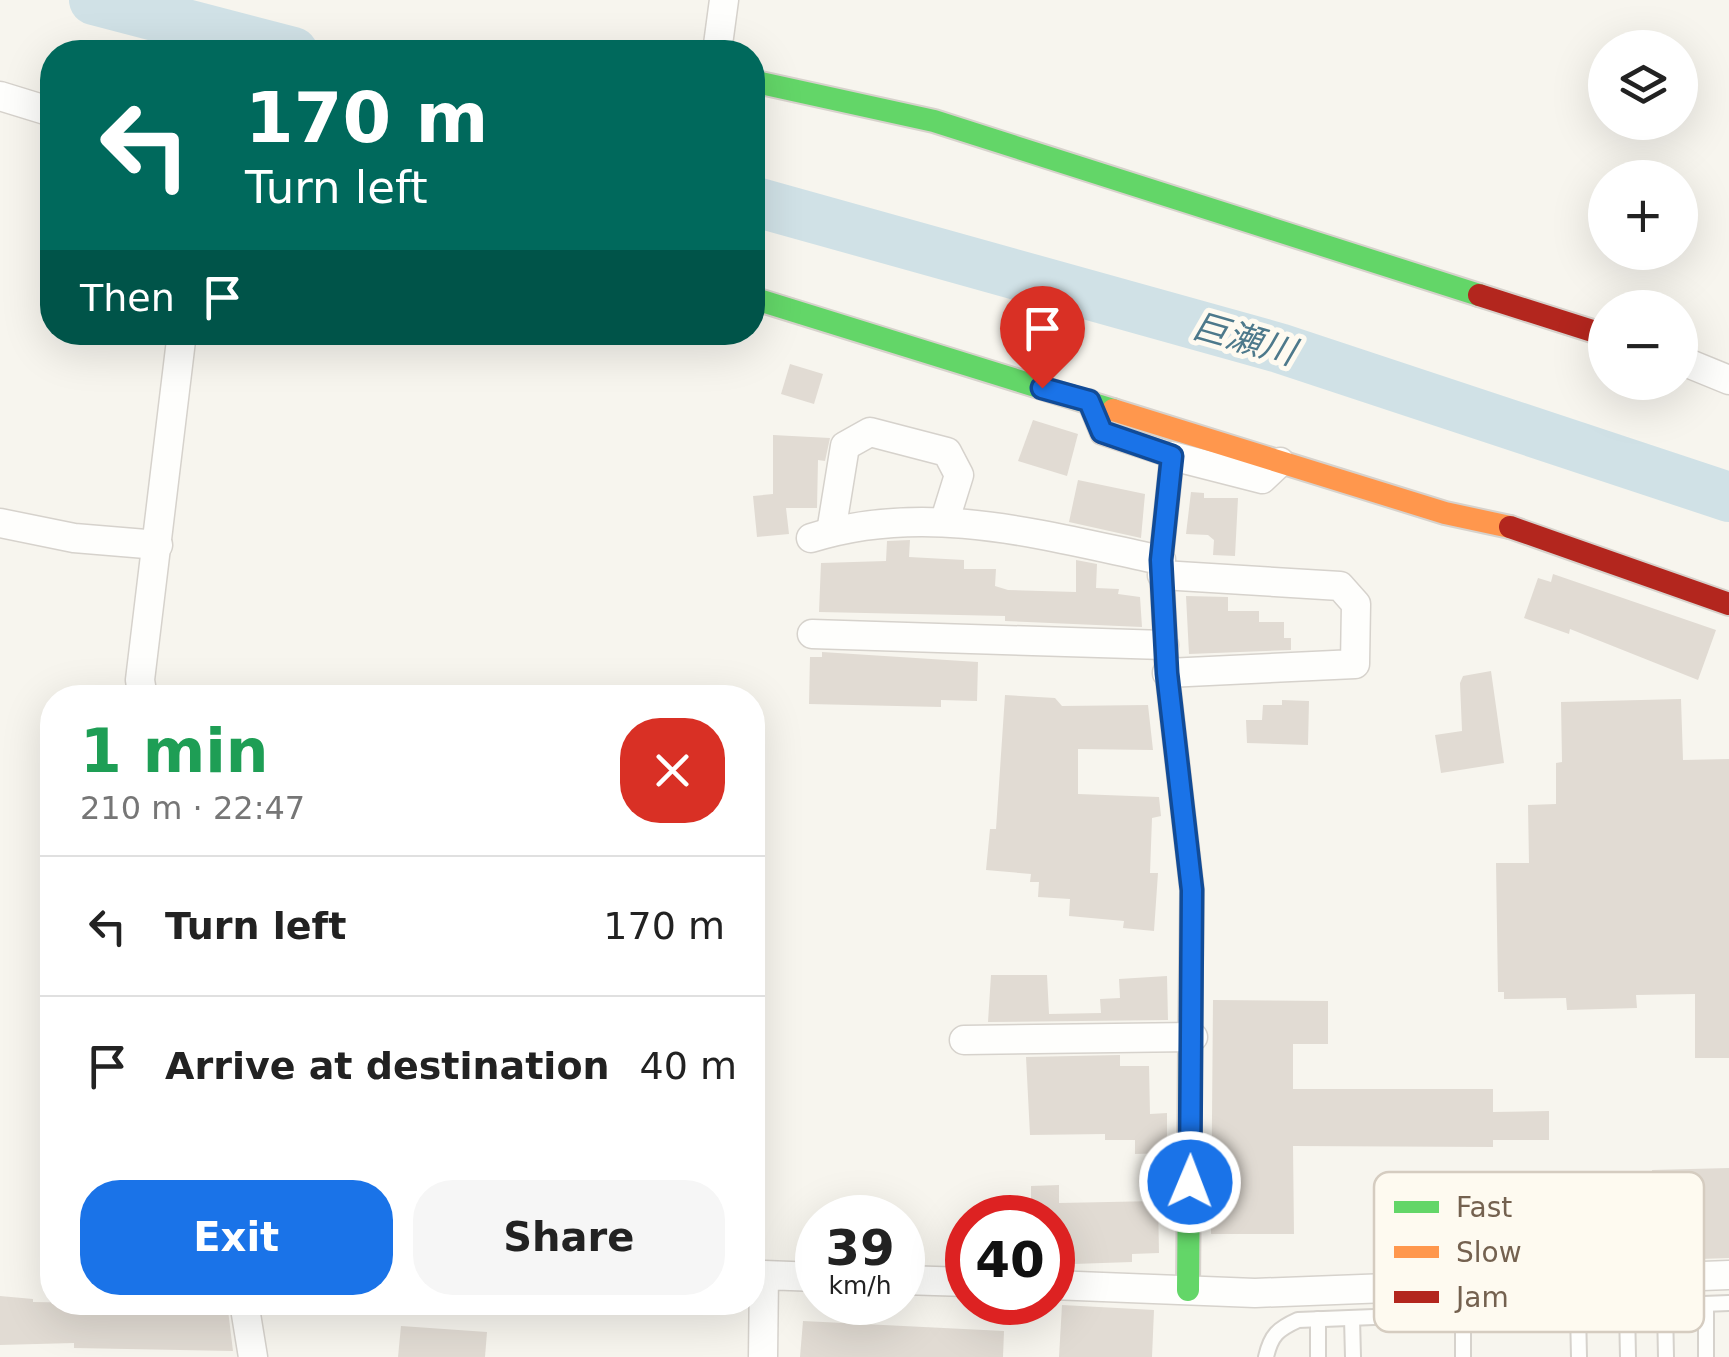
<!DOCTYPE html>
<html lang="en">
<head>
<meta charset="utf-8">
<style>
  :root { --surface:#fff; --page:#f6f6f6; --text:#222; --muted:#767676; --line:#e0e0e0; --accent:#1a73e8 }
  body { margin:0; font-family:"DejaVu Sans","Noto Sans JP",sans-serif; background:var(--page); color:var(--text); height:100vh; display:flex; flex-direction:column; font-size:38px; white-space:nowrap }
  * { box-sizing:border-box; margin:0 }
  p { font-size:32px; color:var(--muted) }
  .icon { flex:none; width:55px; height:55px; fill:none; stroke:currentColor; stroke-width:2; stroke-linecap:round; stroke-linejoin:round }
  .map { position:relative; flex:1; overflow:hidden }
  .sheet { position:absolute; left:40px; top:685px; width:725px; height:630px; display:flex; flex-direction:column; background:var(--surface); border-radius:40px; box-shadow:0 10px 40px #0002 }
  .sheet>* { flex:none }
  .banner { position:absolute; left:40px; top:40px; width:725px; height:305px; border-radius:40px; box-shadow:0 10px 40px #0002; background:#00695c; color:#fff; overflow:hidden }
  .tools { position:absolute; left:1588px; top:30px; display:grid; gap:20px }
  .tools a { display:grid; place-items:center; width:110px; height:110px; border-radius:50%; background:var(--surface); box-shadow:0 10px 40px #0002; font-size:50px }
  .speed { position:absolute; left:795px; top:1195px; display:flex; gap:20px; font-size:50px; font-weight:700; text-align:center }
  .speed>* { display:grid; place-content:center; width:130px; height:130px; border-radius:50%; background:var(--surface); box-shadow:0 10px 40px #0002; line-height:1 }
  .speed small { font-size:25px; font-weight:400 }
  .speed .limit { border:15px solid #d22; background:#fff; color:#111 }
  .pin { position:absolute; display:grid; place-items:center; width:85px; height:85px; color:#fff; margin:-102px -42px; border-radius:50% 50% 50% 0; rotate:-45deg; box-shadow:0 0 10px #0007 }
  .pin .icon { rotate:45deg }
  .me { position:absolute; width:110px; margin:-55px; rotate:1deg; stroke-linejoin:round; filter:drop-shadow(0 0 8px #0008) }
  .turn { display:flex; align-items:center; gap:35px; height:210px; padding:0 40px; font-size:45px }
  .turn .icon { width:130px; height:130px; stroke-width:2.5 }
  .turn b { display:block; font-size:70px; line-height:85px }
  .then { display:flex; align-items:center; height:95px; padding:0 40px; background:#0003; gap:20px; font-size:38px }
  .round { display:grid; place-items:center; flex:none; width:105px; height:105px; border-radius:40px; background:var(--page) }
  .head { display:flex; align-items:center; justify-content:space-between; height:170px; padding:0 40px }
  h1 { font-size:60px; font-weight:700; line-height:75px; color:#1e9e55 }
  .cta { display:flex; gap:20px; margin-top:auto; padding:20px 40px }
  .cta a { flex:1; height:115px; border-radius:40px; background:var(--accent); color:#fff; font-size:40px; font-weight:700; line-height:115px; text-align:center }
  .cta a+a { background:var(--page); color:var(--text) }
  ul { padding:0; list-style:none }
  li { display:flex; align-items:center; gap:30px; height:140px; padding:0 40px; border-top:2px solid var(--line) }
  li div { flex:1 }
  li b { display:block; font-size:38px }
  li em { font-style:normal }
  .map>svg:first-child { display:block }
</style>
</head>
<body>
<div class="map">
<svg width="1729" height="1357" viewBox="0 0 1729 1357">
  <rect width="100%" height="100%" fill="#f7f5ee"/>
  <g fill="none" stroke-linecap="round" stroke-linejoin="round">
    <!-- river -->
    <g stroke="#d0e1e6" stroke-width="50">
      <path d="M94,0L293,52"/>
      <path d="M752,201L1279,348L1729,497"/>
    </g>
  </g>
  <!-- building -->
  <g fill="#e1dbd3">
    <path d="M790,364L823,374L814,404L781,394Z"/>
    <path d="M1033,420L1078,434L1067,476L1018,461Z"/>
    <path d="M773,435L830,438L825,461L818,460L817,508H786L789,534L757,537L753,496L773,494Z"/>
    <path d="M1078,480L1145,494L1141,538L1069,522Z"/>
    <path d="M1191,492L1204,493V498H1238L1235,556L1213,555L1214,540L1208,535L1186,534Z"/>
    <path d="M910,540L909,557L964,560V569H996L995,586L1008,590L1076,592V560L1097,564L1096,588L1119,589L1118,594L1140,597L1142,627L1005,621V616L819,612L821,563L886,561L887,541Z"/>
    <path d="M1553,574L1716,630L1698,680L1570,629L1569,634L1524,618L1538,578L1551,582Z"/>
    <path d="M1186,596L1228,597V611H1259V622H1284V638H1291V650L1189,654Z"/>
    <path d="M822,652L978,662L977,701L941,700V707L809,704L810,657H822Z"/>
    <path d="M1491,671L1504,763L1441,773L1435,735L1462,731L1460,683L1463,676Z"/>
    <path d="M1005,695L1055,698L1062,706L1148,705L1153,750L1078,749V794L1159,797L1161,816L1152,818L1150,873H1158L1154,931L1123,928L1124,921L1069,916L1070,899L1038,897L1039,882H1030L1031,874L986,870L990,829H996Z"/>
    <path d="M1681,699L1683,760L1729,759V1058H1695V994L1636,995L1637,1008L1567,1010L1566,998L1504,999V992H1498L1496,863H1529L1528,805L1556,804V763L1562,762L1561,702Z"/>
    <path d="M1282,700L1309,701L1308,745L1247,743L1246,720H1262L1263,705H1282Z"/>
    <path d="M991,975H1047L1049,1014L1101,1013L1100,999L1120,998L1119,979L1167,976L1168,1020L988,1022Z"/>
    <path d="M1213,1000L1328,1001V1044H1293V1089H1493V1112L1549,1111V1140H1493V1147L1293,1146L1294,1234H1211Z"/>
    <path d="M1120,1055V1066H1149L1150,1114L1167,1113V1153L1135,1154V1140H1105V1134L1030,1135L1026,1057Z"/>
    <path d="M1729,1168V1258L1556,1264L1555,1241L1654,1237L1652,1170Z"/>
    <path d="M1059,1185V1203L1158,1201L1159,1253L1132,1254V1262L1073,1264V1254L1052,1255V1218H1031V1186Z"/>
    <path d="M0,1296L33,1299V1302L147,1304V1308L227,1302L233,1351L74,1348V1343L0,1345Z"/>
    <path d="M1062,1305L1154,1310L1152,1357H1059Z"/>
    <path d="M803,1321L1004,1331L1003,1357H800Z"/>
    <path d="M401,1326L487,1332L485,1357H398Z"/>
  </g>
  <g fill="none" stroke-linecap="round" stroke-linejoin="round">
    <!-- lane casing -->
    <g stroke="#d6d2cc" stroke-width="18">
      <g id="lane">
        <path d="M1706,1305V1357"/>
        <path d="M1665,1307L1666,1357"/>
        <path d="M1627,1308L1628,1357"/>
        <path d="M1578,1310L1579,1357"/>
        <path d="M1463,1315V1357"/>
        <path d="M1352,1318L1353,1357"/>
        <path d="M1266,1357C1271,1335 1278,1329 1298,1320L1729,1303"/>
        <path d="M1318,1357V1319"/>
      </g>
    </g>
    <!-- street casing -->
    <g stroke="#d6d2cc" stroke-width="31">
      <g id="street">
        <path d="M717,52L724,0"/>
        <path d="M0,96L52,112"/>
        <path d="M1680,360L1729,380"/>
        <path d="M1172,456L1262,479L1280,462"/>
        <path d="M0,523L74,538L158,545"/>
        <path d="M831,532L845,446L870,432L947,452L959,475L945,520"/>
        <path d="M811,538C928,501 1045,536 1161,560"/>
        <path d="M1162,575L1340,586L1356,604L1355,664L1167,673"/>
        <path d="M812,634L1164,645"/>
        <path d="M143,698L140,680L182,332"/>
        <path d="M964,1040L1193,1037"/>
        <path d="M902,1280L968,1282"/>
        <path d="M1052,1285L1255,1293L1729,1275"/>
        <path d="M244,1302L253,1357"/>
        <path d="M763,1357L764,1275L818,1277"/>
      </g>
    </g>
    <!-- fast casing -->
    <g stroke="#d7d2cc" stroke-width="26">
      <g id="fast">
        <path d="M752,81L934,121L1479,295"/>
        <path d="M752,298L1113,410"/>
        <path d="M1188,1290L1190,1045"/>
      </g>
    </g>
    <!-- slow casing -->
    <g stroke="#d7d2cc" stroke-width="26">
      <path id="slow" d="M1113,410L1445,513L1510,527"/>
    </g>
    <!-- jam casing -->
    <g stroke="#d7d2cc" stroke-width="26">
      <g id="jam">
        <path d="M1479,295L1605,335"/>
        <path d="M1089,401L1102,433L1172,456L1161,560L1167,673L1192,890L1190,1045"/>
        <path d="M1510,527L1729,604"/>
      </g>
    </g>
    <!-- lane -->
    <use href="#lane" stroke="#fefefc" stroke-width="14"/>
    <!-- street -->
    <use href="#street" stroke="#fefefc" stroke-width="28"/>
    <!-- fast -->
    <use href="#fast" stroke="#63d668" stroke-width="22"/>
    <!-- slow -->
    <use href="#slow" stroke="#ff974d" stroke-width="22"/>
    <!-- jam -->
    <use href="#jam" stroke="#b3261e" stroke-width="22"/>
  </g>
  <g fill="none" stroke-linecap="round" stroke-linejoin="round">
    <!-- route casing -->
    <g stroke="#114b97" stroke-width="25">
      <path id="route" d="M1042,388L1089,401L1102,432L1172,456L1161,560L1167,673L1192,890L1190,1182"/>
    </g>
    <!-- route -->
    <use href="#route" stroke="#1a73e8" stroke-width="18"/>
  </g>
  <g text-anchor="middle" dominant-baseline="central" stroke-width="10" stroke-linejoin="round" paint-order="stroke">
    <!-- water labels -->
    <g font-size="35" font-style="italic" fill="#4d798b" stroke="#fefaf0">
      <text transform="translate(1244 339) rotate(16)">巨瀬川</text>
    </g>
  </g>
  <!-- legend -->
  <rect x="1374" y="1172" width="330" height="160" rx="15" fill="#fefaf0" stroke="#d5ccc0" stroke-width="2.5"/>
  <rect x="1394" y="1201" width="45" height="12" fill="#63d668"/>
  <rect x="1394" y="1246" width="45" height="12" fill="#ff974d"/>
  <rect x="1394" y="1291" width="45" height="12" fill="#b3261e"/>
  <g font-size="28" fill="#74614f">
    <text x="1456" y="1217">Fast</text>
    <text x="1456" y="1262">Slow</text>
    <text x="1456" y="1307">Jam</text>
  </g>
</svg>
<div class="tools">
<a><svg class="icon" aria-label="layers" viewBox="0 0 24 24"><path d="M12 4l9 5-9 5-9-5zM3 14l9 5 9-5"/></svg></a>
<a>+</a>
<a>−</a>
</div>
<div class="speed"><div>39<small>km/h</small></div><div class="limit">40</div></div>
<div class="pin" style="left:1042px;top:388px;background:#d93025"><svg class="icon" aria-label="arrive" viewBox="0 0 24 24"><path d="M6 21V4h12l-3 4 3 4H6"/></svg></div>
<svg class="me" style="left:1190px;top:1182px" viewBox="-20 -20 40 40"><circle r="17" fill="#1a73e8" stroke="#fff" stroke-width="3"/><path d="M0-11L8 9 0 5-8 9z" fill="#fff"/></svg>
<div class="banner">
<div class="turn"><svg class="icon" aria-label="left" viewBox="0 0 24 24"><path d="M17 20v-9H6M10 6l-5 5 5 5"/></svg><div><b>170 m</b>Turn left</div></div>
<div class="then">Then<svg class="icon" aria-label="arrive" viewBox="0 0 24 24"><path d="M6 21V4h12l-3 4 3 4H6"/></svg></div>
</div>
<section class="sheet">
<div class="head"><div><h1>1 min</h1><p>210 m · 22:47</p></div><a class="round" style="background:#d93025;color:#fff"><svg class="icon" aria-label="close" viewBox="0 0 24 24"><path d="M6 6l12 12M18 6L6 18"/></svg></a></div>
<ul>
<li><svg class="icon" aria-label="left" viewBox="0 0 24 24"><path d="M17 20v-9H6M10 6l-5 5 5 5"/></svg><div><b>Turn left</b></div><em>170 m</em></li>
<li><svg class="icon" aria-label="arrive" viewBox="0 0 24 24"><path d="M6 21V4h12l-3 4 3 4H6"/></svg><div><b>Arrive at destination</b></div><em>40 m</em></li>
</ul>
<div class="cta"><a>Exit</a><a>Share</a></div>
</section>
</div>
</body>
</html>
